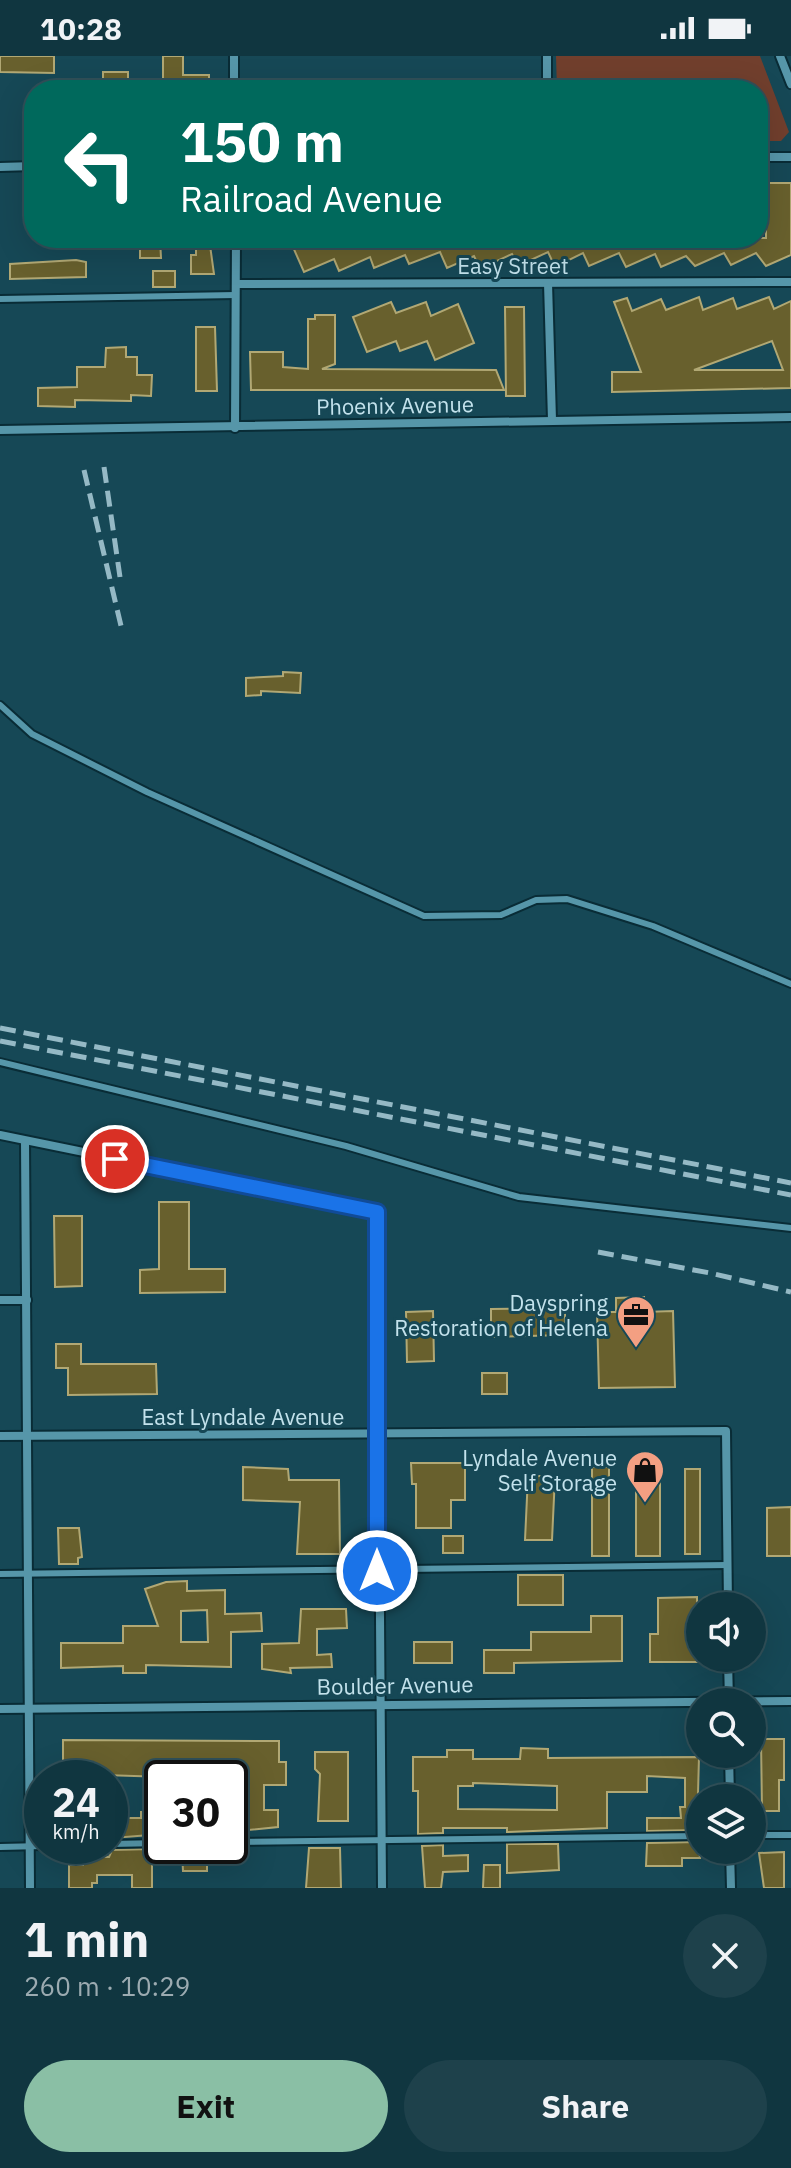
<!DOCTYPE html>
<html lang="en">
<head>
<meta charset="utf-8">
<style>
  :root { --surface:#103640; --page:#1e414b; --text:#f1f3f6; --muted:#9cabb1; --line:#305059; --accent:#8abfa5 }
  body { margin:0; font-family:"IBM Plex Sans",sans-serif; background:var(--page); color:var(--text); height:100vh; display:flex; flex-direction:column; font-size:30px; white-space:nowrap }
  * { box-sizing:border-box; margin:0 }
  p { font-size:26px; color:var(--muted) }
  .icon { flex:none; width:44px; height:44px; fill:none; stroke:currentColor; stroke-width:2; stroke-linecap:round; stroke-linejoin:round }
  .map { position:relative; height:1832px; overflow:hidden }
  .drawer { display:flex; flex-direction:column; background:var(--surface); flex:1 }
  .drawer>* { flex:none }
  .guide { position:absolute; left:24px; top:24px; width:744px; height:168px; border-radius:32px; box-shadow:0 8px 32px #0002,0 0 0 2px var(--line); background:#00695c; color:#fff; overflow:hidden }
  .tools { position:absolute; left:686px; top:1536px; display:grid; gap:16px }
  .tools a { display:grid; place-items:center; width:80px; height:80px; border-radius:50%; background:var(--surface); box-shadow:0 8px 32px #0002,0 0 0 2px var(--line); font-size:40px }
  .speed { position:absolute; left:24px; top:1704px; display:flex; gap:16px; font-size:40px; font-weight:700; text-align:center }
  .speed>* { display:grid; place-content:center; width:104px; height:104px; border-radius:50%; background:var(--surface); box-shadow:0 8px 32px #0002,0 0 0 2px var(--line); line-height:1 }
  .speed small { font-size:20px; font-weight:400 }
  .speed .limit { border:4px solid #111; border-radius:12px; background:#fff; color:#111 }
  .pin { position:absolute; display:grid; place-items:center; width:68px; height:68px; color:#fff; margin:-34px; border:4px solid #fff; border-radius:50%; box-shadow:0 2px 8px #0007 }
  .me { position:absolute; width:88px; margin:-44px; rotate:0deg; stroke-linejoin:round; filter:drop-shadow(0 0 6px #0008) }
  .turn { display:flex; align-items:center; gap:28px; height:168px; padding:0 24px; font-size:36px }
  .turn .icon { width:104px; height:104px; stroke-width:2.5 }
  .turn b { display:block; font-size:56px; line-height:68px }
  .round { display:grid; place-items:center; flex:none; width:84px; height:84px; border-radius:42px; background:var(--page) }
  .summary { display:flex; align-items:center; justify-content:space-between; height:136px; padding:0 24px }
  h1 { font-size:48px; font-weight:700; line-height:60px }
  .cta { display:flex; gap:16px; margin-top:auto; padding:16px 24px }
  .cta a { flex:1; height:92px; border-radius:48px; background:var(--accent); color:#111; font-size:32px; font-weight:700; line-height:92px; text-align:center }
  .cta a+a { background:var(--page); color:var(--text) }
  .status { display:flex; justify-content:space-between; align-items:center; height:56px; padding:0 40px; background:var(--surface); direction:ltr }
  .status svg { height:22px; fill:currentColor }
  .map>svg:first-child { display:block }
</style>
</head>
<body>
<div class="status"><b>10:28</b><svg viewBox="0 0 49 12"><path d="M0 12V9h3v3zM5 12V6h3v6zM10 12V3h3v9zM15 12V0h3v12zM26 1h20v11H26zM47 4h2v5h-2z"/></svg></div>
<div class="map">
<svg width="791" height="1832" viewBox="0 0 791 1832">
  <rect width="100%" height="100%" fill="#164856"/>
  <!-- green -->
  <path fill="#713f2d" d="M556,0H760L789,76L781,85H758V34H557Z"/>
  <!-- building -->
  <g fill="#68602d" stroke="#b1a874" stroke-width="2" fill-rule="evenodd">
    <path d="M0,0H54V17L0,16Z"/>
    <path d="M163,0H183V19H209V34H163Z"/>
    <rect x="103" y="16" width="25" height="18"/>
    <path d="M766,127H791V199L766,210L756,197L731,209L724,197L695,210L686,200L661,211L655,198L626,211L619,197L589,210L583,197L555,211L548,196L518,210L512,198L480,213L474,200L447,212L440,196L409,208L405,199L374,212L370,201L339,215L334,203L304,216L289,182H766Z"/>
    <path d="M140,182H160L161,202H140Z"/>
    <path d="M196,182H209L214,218H191V199H196Z"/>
    <path d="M76,204L86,206V221L10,223V208Z"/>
    <rect x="153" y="215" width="22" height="16"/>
    <path d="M699,241L703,254L733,242L737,253L769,241L774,253L791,245V332L612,336V316H641L614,246L627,242L632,255L661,243L666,254ZM772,285L783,314H694Z"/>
    <path d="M391,246L396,257L426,246L431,260L458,248L474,287L435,304L427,285L400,295L396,285L367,296L353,261Z"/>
    <path d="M505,251H524L525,340H506Z"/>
    <path d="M315,259H335V308L322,313L496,314L504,334H251L250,296H283V311L308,313V263H315Z"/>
    <path d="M196,271H215L217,335H196Z"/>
    <path d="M126,291V301H137V319H152L151,340L131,339V345L75,344V351L38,350V332L77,331V311H105L106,292Z"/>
    <path d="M283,616L301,617L300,637L261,635V639L246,640V622L283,620Z"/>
    <path d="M159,1146H189V1213H225V1236L140,1237V1214L159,1213Z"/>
    <path d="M54,1160H82V1230L55,1231Z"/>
    <path d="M644,1241V1256L673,1255L675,1331L599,1332L597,1256H616V1242Z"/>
    <path d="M565,1252V1279L491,1281V1253Z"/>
    <path d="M433,1255L434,1305L407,1306L406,1256Z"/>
    <path d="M56,1288H81V1308H156L157,1338L68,1339V1312H56Z"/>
    <rect x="482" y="1317" width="25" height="21"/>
    <path d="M411,1407H465V1444H451V1472H416V1428H412Z"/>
    <path d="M243,1411L288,1413L289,1424H339L340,1498H297L300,1446L243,1444Z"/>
    <rect x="592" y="1411" width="17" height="89"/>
    <rect x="636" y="1411" width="24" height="89"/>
    <rect x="685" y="1413" width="15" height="85"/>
    <path d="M528,1420H555L552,1484H525Z"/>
    <path d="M791,1451V1500H767V1452Z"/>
    <path d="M58,1472H79L82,1501L78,1502V1508H59Z"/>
    <rect x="443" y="1480" width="20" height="17"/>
    <rect x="518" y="1519" width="45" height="30"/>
    <path d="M187,1525V1535L225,1534V1558L261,1557L262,1575L231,1576V1611L146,1609V1617H123V1610L61,1612V1587H123V1570H158L145,1533L166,1526ZM207,1554L208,1586H181V1555Z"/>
    <path d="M697,1541L698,1606H650V1578H658V1542Z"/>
    <path d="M301,1553H346L347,1572L317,1573V1599L331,1598L332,1611L290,1612L291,1617L262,1613V1588L299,1587Z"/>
    <path d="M591,1560H622V1605L514,1607V1617H484V1594H531V1576H591Z"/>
    <rect x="414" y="1586" width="38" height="21"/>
    <path d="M761,1683H784V1724H779V1755H762Z"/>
    <path d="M63,1684L279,1685V1706H286V1729H264V1754H278V1771L238,1775L240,1727H232V1722H208L204,1718V1710H179V1720L165,1721L104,1719V1722H63Z"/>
    <path d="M521,1692L548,1693V1702L699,1701L697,1774L647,1775V1762H681L680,1751H685V1722L647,1720V1736H607V1772L507,1776V1772H443V1777L418,1778V1735H413V1701H447V1694H473V1703H520ZM473,1727L557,1730V1754L458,1753V1730H473Z"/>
    <path d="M315,1696H348V1765H318L320,1718L315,1713Z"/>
    <path d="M162,1755V1778L113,1782V1762H141V1756Z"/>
    <path d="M698,1786L700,1802H682V1810H646L647,1787Z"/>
    <path d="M507,1788H558L559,1814L507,1817Z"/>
    <path d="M443,1789V1800L468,1799V1815L443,1816L441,1832H425L422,1790Z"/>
    <path d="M309,1792H340L341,1832H306Z"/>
    <path d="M152,1793V1832H132V1819H97V1827H92V1832H69V1809H83V1801H109L112,1794Z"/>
    <path d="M784,1796V1832H764L759,1797Z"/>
    <path d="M182,1797H207V1815H183Z"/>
    <path d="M484,1809H500V1832H483Z"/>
  </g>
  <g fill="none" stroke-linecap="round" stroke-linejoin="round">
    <!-- lane casing -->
    <g stroke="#092c36" stroke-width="10">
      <g id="lane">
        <path d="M0,243L236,239"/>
        <path d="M0,649L32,678L147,736L424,860L501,859L536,844L567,843L653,870L791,928"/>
        <path d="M0,1006L346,1090L519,1141L791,1172"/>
        <path d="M0,1518L727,1509"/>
        <path d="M752,1779H791"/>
        <path d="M230,1786L700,1780"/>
        <path d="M110,1788L162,1787"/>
        <path d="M0,1791L42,1790"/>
      </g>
    </g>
    <!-- street casing -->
    <g stroke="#092c36" stroke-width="12">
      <g id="street">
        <path d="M234,0V34"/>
        <path d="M547,0V34"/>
        <path d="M780,0L791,28"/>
        <path d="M758,101H791"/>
        <path d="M0,111L34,110"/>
        <path d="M548,227L552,364"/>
        <path d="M236,228L791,226"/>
        <path d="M235,372L236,182"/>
        <path d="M0,374L791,361"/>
        <path d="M0,1079L377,1156L382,1832"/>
        <path d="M25,1085L30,1832"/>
        <path d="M0,1244H27"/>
        <path d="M0,1380L726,1375L728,1550"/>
        <path d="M728,1602L729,1646"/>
        <path d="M0,1653L791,1645"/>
        <path d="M729,1698L730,1742"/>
        <path d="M730,1794L731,1832"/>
      </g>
    </g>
    <!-- lane -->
    <use href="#lane" stroke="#5696a9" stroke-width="6"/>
    <!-- street -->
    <use href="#street" stroke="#5696a9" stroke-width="8"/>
    <!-- rail -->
    <g stroke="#95b9c5" stroke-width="5" stroke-dasharray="16 8" stroke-linecap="butt">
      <path d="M104,411L120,521"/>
      <path d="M84,414L122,574"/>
      <path d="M0,972L791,1127"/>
      <path d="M0,985L791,1139"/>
      <path d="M598,1196L710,1217L791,1236"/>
    </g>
  </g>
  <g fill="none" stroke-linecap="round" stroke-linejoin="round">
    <!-- route casing -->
    <g stroke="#114b97" stroke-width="20">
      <path id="route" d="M115,1103L377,1156V1515"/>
    </g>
    <!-- route -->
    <use href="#route" stroke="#1a73e8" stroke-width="14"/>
  </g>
  <!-- icons -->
  <defs>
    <g id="office-pin" transform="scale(2)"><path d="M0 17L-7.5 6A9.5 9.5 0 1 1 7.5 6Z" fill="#f39f82" stroke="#164856"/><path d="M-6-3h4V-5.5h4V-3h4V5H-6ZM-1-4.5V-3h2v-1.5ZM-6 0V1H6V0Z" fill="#111"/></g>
    <g id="shop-pin" transform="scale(2)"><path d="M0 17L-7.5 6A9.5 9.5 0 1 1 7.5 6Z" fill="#f39f82" stroke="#164856"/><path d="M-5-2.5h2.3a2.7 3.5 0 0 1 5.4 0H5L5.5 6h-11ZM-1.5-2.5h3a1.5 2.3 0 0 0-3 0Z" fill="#111"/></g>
  </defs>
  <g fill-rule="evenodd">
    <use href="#office-pin" x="636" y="1259"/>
    <use href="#shop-pin" x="645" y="1414"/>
  </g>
  <g text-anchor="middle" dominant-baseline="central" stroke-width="6" stroke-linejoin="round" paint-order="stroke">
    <!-- street labels -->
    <g font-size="22" fill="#c3e2ec" stroke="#164856">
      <text x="513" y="209">Easy Street</text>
      <text transform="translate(395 349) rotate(-1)">Phoenix Avenue</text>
      <text x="243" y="1360">East Lyndale Avenue</text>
      <text transform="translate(395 1629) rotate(-1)">Boulder Avenue</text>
    </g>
    <!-- poi labels -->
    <g font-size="22" fill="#c3e2ec" stroke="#164856" text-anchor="end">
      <text x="608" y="1246">Dayspring<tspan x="608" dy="25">Restoration of Helena</tspan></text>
      <text x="617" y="1401">Lyndale Avenue<tspan x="617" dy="25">Self Storage</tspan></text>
    </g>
  </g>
</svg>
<div class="tools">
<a><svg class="icon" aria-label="sound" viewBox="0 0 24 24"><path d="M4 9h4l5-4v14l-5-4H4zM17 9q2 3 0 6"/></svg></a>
<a><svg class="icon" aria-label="search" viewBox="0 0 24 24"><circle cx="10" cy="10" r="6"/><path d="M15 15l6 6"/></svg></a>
<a><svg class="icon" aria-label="layers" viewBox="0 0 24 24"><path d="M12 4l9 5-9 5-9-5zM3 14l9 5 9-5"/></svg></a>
</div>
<div class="speed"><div>24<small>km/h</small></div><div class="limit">30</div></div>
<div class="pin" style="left:115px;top:1103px;background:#d93025"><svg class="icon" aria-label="arrive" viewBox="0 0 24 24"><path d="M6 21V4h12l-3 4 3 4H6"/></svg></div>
<svg class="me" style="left:377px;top:1515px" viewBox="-20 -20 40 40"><circle r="17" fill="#1a73e8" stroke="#fff" stroke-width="3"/><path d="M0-11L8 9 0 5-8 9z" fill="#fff"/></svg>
<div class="guide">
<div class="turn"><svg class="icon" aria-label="left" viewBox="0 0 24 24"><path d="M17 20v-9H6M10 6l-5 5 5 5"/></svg><div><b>150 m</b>Railroad Avenue</div></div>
</div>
</div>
<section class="drawer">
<div class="summary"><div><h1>1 min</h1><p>260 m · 10:29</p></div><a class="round"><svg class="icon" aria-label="close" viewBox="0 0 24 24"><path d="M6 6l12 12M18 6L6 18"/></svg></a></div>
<div class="cta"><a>Exit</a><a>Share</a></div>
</section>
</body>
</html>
